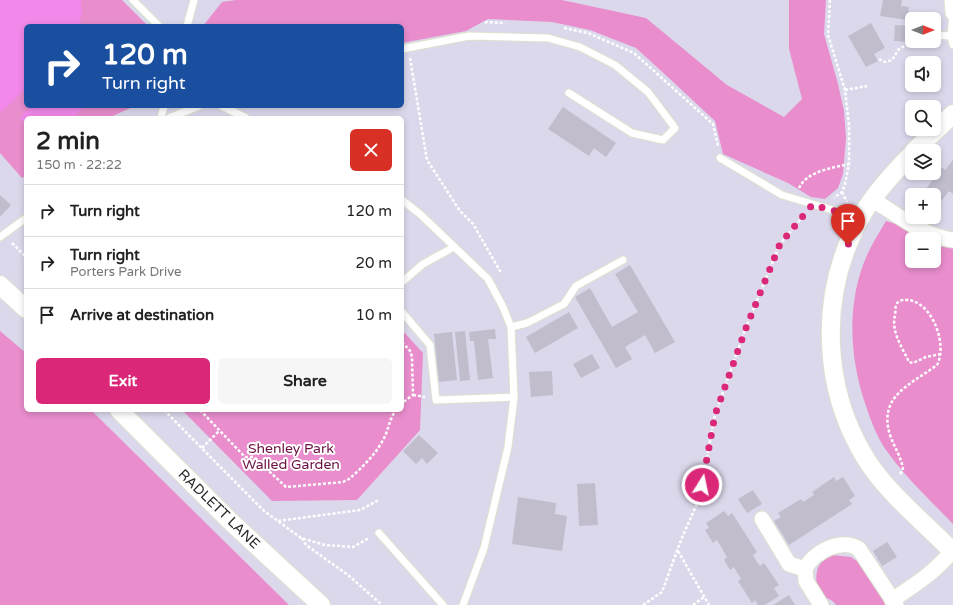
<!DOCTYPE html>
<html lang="en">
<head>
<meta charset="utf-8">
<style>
  :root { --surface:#fff; --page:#f6f6f6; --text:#222; --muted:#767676; --line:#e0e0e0; --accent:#db2777 }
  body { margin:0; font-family:"Varela Round",sans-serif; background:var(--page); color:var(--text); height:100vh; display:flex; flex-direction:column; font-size:15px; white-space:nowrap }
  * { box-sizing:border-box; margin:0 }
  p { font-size:13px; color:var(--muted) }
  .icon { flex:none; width:22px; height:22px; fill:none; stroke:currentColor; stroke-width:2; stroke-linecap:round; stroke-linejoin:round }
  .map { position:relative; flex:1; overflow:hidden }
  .side { position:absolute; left:24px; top:116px; width:380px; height:296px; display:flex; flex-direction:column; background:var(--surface); border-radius:6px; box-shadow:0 2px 6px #0003 }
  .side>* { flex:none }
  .banner { position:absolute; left:24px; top:24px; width:380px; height:84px; border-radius:6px; box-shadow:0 2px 6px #0003; background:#1a4fa0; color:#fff; overflow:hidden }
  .needle { width:26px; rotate:90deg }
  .fabs { position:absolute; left:905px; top:12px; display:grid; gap:8px }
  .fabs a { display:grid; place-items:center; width:36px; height:36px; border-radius:6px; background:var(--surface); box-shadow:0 2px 6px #0003; font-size:20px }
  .pin { position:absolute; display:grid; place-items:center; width:34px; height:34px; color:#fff; margin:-41px -17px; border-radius:50% 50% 50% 0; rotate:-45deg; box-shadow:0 0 4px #0007 }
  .pin .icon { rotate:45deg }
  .me { position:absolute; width:44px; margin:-22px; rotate:10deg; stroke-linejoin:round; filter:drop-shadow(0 0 3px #0008) }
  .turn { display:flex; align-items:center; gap:14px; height:84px; padding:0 12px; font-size:18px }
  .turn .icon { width:52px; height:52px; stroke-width:2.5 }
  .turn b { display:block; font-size:28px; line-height:34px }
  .round { display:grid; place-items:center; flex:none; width:42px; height:42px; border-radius:6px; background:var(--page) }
  .headline { display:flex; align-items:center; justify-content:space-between; height:68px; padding:0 12px }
  h1 { font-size:24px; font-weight:700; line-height:30px }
  .button { display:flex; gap:8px; margin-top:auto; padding:8px 12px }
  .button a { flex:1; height:46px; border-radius:6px; background:var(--accent); color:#fff; font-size:16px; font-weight:700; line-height:46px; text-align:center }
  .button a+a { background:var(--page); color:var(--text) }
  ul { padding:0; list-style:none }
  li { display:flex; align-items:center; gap:12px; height:52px; padding:0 12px; border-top:1px solid var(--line) }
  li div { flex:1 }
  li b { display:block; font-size:15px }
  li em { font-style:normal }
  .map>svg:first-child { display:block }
</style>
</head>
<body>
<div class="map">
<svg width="953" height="605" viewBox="0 0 953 605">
  <rect width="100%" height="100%" fill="#dcd8ec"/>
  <!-- green -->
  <g fill="#e98dcd">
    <path d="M0,0H122L148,26H26V106H135L108,118H26V175L22,178L0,153Z"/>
    <path d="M236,0H562L646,18L727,85L784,117L802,99L789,49V0H826L824,34L838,84L844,111L846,138L843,174L838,188L825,199L811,197L788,183L723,154L715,121L671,80L636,48L590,30L552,22L488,19L466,31L402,43V26H203L222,2Z"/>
    <path d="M886,221L896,224L921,239H912V261H934V245L953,248V524C930,500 905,477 886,450C877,437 871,421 866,406C849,358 846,300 868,253C873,242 880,231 886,221Z"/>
    <path d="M402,330L423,353L420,430L357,500L272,501L182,410H402Z"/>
    <path d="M0,331L26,353V410H91L289,605H0Z"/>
    <path d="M831,555L851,557L860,563L889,605H836C832,599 829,600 823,596C815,591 814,570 821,563C824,560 828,558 831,555Z"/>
  </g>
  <!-- pitch -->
  <g fill="#f288ea">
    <path d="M0,0H81L82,11L79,26H26V88L7,107L0,112Z"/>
    <path d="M31,106H85L73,118H26V124L20,118Z"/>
  </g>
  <!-- building -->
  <g fill="#c1bdcd">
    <path d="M883,0H902L901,6L909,7L907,20L880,16Z"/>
    <path d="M871,23L885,48L874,54L878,61L866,67L848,36Z"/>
    <path d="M895,25L911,26L910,42L894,41Z"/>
    <path d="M563,107L616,143L606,157L594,148L589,156L548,129Z"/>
    <path d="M953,160V194L949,191L938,205L934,202V195L923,193L942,167L945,170Z"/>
    <path d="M0,195L11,205L0,217Z"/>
    <path d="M630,265L675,342L655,353L645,335L625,347L632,359L616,368L575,297L590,288L612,327L638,312L615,274Z"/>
    <path d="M569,312L578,328L535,353L526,337Z"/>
    <path d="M495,329L496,339H488L493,378L478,380L474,341H470L469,332Z"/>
    <path d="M465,331L470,380L460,381L455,332Z"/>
    <path d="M452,332L457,380L439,382L434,334Z"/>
    <path d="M592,354L600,368L581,378L573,364Z"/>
    <path d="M552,371L553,395L531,397L529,372Z"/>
    <path d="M419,435L438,453L427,464L422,458L416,464L403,451Z"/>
    <path d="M834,477L836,481L843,477L855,496L849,500L852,504L789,545L774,521L781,517L778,513L801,499L803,502L814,495L812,492Z"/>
    <path d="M595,483L598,525L579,526L577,484Z"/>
    <path d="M753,490L762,504L747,513L738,499Z"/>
    <path d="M518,497L556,503L555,514L567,516L562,551L512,544Z"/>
    <path d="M724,511L728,516L732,513L757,552L753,555L757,562L760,566L764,563L779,585L774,588L779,596L765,605H758L755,600L752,603L738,581L741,579L734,567L730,570L724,560L727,557L717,540L713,543L705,530L709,528L706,523Z"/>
    <path d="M887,542L897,557L882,566L873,551Z"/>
    <path d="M789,595L795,605H773Z"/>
  </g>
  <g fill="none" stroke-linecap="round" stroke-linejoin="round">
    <!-- service casing -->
    <g stroke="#d9e3cd" stroke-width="9">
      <g id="service">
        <path d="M133,0L159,26"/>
        <path d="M953,13L951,36L953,45"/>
        <path d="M187,26L194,0"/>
        <path d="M934,35L951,36"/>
        <path d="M402,49L469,36L548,38L580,47L615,65L648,92L675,128L663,140L632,133L569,93"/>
        <path d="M222,106L246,118"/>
        <path d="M161,118L164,106"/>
        <path d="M169,118L199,106"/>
        <path d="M720,158L782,195L839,212L858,221"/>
        <path d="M402,200L420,214L488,279L503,307L511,327L514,397L508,447L484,548L463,605"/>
        <path d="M0,237L26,218"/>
        <path d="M402,282L423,264L454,247"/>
        <path d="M402,312L430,345L436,400L514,397"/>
        <path d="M511,327L527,323L564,304L576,286L623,260"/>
        <path d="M379,533L443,605"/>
      </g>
    </g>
    <!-- minor casing -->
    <g stroke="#d9e3cd" stroke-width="17">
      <g id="minor">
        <path d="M952,0L953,13"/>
        <path d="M873,200C898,215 923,236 953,240"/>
        <path d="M762,519L789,564L805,569"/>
        <path d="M892,600C915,585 935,572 952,551"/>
        <path d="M821,605L806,581L805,569C813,552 842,537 859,549L896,605"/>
      </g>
    </g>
    <!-- tertiary casing -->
    <g stroke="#d9e3cd" stroke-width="20">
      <g id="tertiary">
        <path d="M914,151L953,114"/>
        <path d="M912,154C892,174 871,197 858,222C819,297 822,388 866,459C887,493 925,523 953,552"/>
        <path d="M0,285L26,309"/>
        <path d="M119,410L231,522L321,605"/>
      </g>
    </g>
    <!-- path -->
    <g stroke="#fff" stroke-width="2.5" stroke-dasharray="3 2" stroke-linecap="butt">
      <path d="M830,0L828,35L845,90L849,125V164L845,184L842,192L834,198"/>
      <path d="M485,23L487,22L505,23"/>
      <path d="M564,28L588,33L634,53L713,124L718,146"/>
      <path d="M410,58L427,160L460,211L473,224L500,271L497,272"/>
      <path d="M879,59L885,62L892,60L899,49L913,41"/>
      <path d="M845,90L867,86"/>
      <path d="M799,188C807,171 832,168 849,164"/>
      <path d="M842,192L847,202"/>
      <path d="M12,243L26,257"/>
      <path d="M402,342L411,352L412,358L413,395L402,403"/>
      <path d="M413,395L425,397"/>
      <path d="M164,410L264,511L301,538L325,545L353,547L369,538"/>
      <path d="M200,410L245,457H254L286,487L343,482L349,479C362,468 378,452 385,436C389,427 390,418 396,410"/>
      <path d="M202,448L219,431"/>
      <path d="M900,474L903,470C902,458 894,447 890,435C878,396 910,385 937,365C949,343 929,292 899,301C894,306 896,309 895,315C891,332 902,347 909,362L913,363L926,357L941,354"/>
      <path d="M278,521L360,510L379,500"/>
      <path d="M302,538L306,545L348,575L382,605"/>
      <path d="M678,551L709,605"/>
      <path d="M643,605L662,592L681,540L699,499L715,415L746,327L780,244L805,214"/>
      <path d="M693,605L704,597"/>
    </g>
    <!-- service -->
    <use href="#service" stroke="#fff" stroke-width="7"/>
    <!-- minor -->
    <use href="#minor" stroke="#fff" stroke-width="15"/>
    <!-- tertiary -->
    <use href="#tertiary" stroke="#fff" stroke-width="18"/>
  </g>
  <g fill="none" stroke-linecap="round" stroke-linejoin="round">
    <!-- route -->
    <path stroke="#db2777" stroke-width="7" stroke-dasharray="0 12.6" d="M702,485L715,415L746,328L780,244L812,205L839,212L858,222L848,245"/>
  </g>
  <g text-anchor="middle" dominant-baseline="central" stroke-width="4" stroke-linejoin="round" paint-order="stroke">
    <!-- park labels -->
    <g font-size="14" fill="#6b1243" stroke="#fff">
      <text x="291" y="448">Shenley Park<tspan x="291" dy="16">Walled Garden</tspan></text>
    </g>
    <!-- street labels -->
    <g font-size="14" fill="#282828" stroke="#fff">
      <text transform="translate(219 509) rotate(44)">RADLETT LANE</text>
    </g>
  </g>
</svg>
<div class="fabs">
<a><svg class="needle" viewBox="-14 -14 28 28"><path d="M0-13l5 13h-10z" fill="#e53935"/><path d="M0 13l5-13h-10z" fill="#767676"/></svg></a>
<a><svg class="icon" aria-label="sound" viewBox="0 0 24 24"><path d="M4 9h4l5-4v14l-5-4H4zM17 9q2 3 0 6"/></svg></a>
<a><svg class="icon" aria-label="search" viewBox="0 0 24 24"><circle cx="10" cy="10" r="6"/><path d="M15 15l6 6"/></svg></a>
<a><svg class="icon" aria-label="layers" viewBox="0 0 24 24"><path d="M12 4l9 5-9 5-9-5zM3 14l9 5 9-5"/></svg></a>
<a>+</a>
<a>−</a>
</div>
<div class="pin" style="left:848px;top:245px;background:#d93025"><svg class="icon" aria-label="arrive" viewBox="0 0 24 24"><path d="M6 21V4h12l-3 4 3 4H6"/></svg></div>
<svg class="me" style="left:702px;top:485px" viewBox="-20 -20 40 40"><circle r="17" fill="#db2777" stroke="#fff" stroke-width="3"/><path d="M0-11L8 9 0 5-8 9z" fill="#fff"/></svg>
<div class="banner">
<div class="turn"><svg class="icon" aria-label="right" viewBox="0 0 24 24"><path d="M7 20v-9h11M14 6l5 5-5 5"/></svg><div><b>120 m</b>Turn right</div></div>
</div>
<section class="side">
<div class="headline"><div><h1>2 min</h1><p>150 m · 22:22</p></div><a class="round" style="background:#d93025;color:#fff"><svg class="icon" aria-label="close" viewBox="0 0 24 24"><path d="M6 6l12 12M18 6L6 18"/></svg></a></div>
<ul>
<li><svg class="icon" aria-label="right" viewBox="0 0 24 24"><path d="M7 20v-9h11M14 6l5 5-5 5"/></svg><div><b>Turn right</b></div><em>120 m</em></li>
<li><svg class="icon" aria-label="right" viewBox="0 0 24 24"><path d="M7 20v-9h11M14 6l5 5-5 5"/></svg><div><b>Turn right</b><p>Porters Park Drive</p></div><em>20 m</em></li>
<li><svg class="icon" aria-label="arrive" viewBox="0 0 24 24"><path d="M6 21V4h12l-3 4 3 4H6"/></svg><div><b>Arrive at destination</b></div><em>10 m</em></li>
</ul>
<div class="button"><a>Exit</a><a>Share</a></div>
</section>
</div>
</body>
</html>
